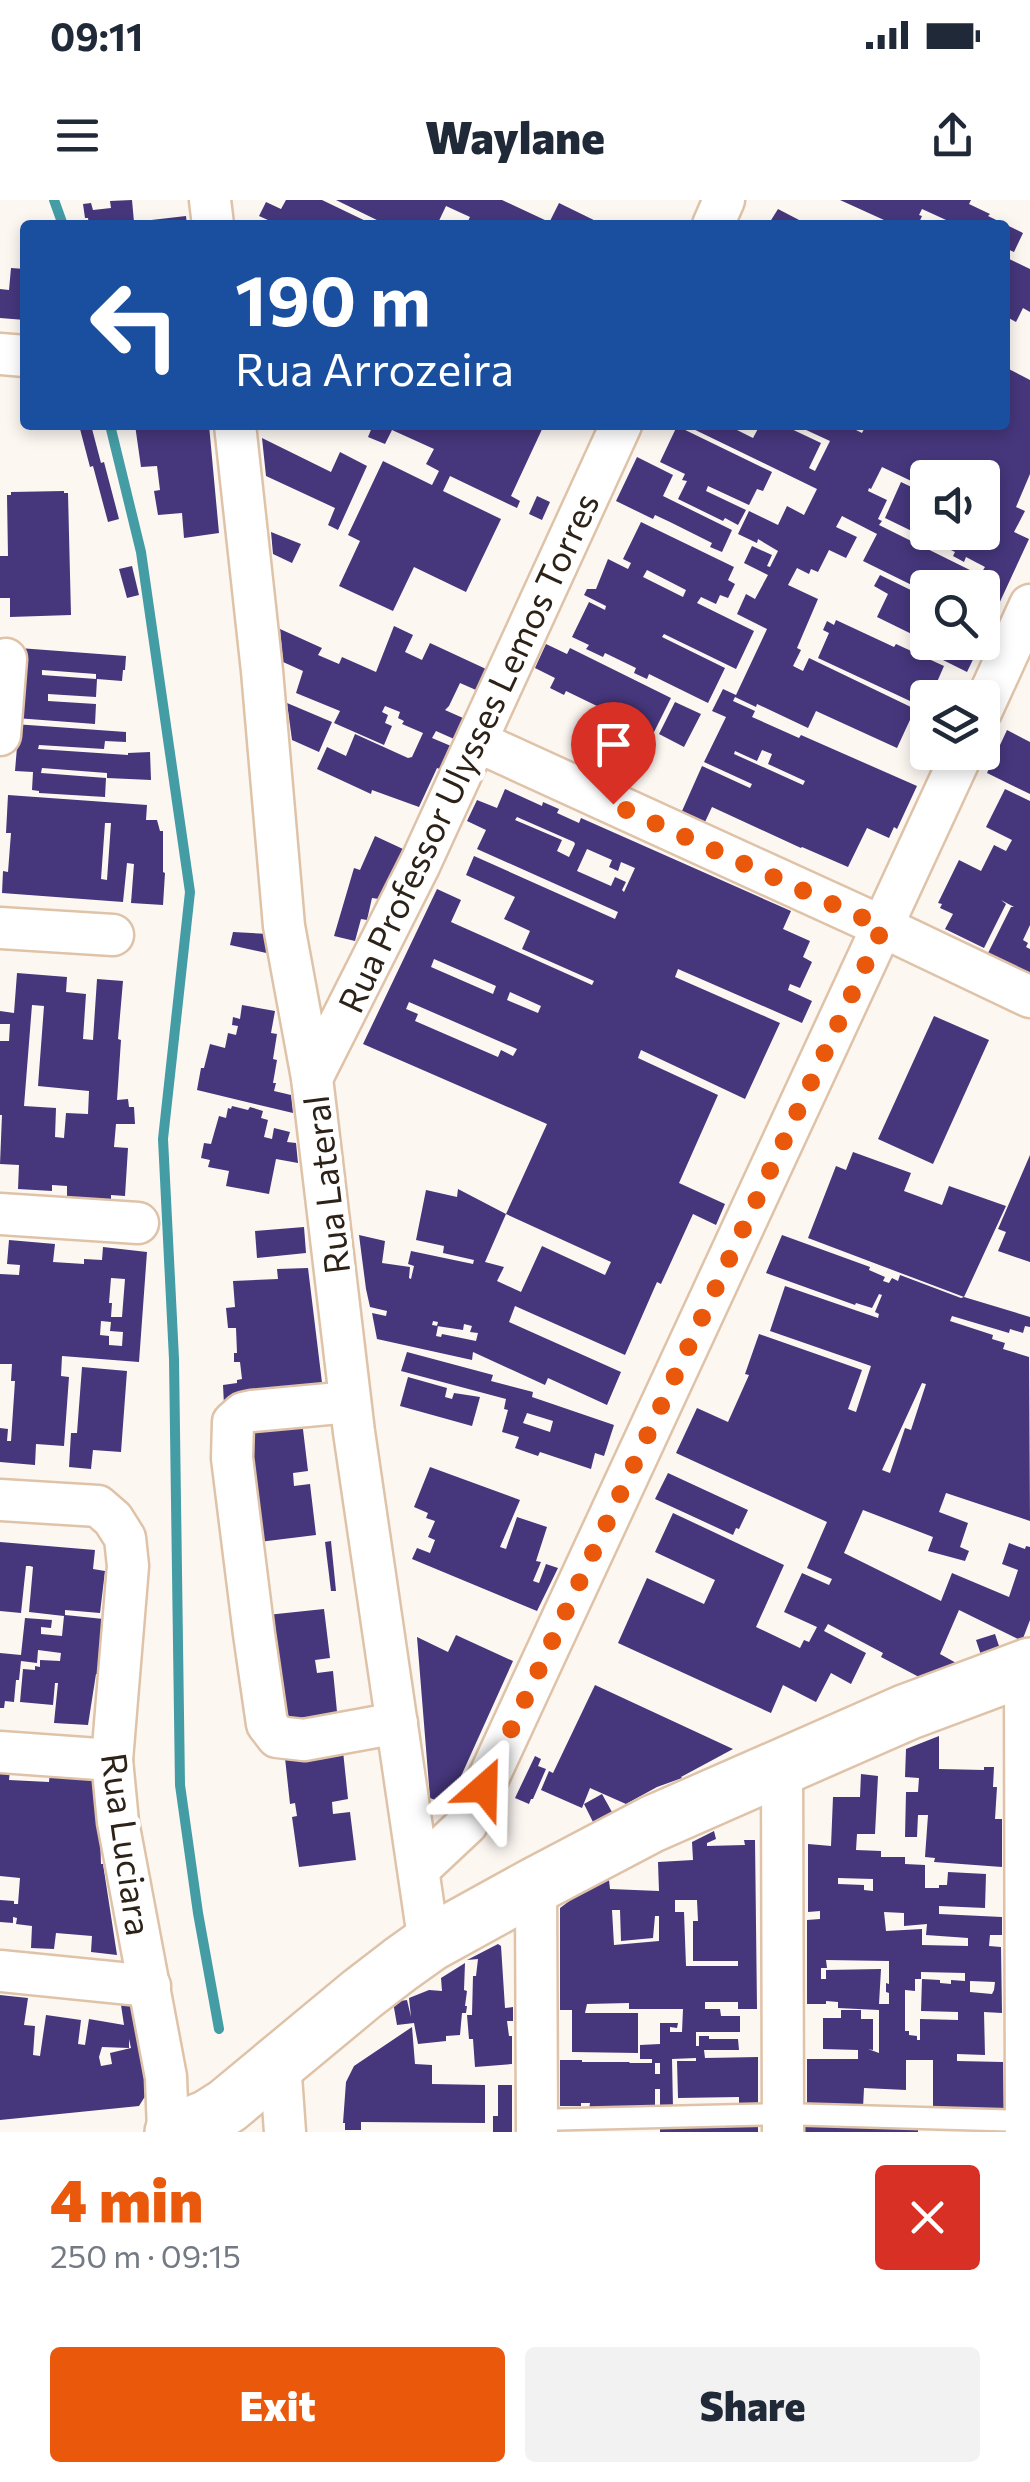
<!DOCTYPE html>
<html lang="en">
<head>
<meta charset="utf-8">
<style>
  :root { --surface:#fff; --page:#f2f2f3; --text:#1f2937; --muted:#747a83; --accent:#ea580c }
  body { margin:0; font-family:Commissioner,sans-serif; background:var(--page); color:var(--text); height:100vh; display:flex; flex-direction:column; font-size:38px; white-space:nowrap }
  * { box-sizing:border-box; margin:0 }
  p { font-size:32px; color:var(--muted) }
  .icon { flex:none; width:55px; height:55px; fill:none; stroke:currentColor; stroke-width:2; stroke-linecap:round; stroke-linejoin:round }
  .map { position:relative; height:1932px; overflow:hidden }
  .drawer { display:flex; flex-direction:column; background:var(--surface); flex:1 }
  .drawer>* { flex:none }
  .banner { position:absolute; left:20px; top:20px; width:990px; height:210px; border-radius:10px; box-shadow:0 5px 15px #0003; background:#1a4fa0; color:#fff; overflow:hidden }
  .tools { position:absolute; left:910px; top:260px; display:grid; gap:20px }
  .tools a { display:grid; place-items:center; width:90px; height:90px; border-radius:10px; background:var(--surface); box-shadow:0 5px 15px #0003; font-size:50px }
  .pin { position:absolute; display:grid; place-items:center; width:85px; height:85px; color:#fff; margin:-102px -42px; border-radius:50% 50% 50% 0; rotate:-45deg; box-shadow:0 0 10px #0007 }
  .pin .icon { rotate:45deg }
  .me { position:absolute; width:110px; margin:-55px; rotate:25deg; stroke-linejoin:round; filter:drop-shadow(0 0 8px #0008) }
  .turn { display:flex; align-items:center; gap:35px; height:210px; padding:0 50px; font-size:45px }
  .turn .icon { width:130px; height:130px; stroke-width:2.5 }
  .turn b { display:block; font-size:70px; line-height:85px }
  .round { display:grid; place-items:center; flex:none; width:105px; height:105px; border-radius:10px; background:var(--page) }
  .overview { display:flex; align-items:center; justify-content:space-between; height:170px; padding:0 50px }
  h1 { font-size:60px; font-weight:800; line-height:75px; color:var(--accent) }
  .button { display:flex; gap:20px; margin-top:auto; padding:20px 50px }
  .button a { flex:1; height:115px; border-radius:10px; background:var(--accent); color:#fff; font-size:40px; font-weight:800; line-height:115px; text-align:center }
  .button a+a { background:var(--page); color:var(--text) }
  .status { display:flex; justify-content:space-between; align-items:center; height:70px; padding:0 50px; background:var(--surface); direction:ltr }
  .status svg { height:28px; fill:currentColor }
  header { display:flex; justify-content:space-between; align-items:center; height:130px; padding:0 50px; background:var(--surface); font-size:45px; font-weight:800 }
  .map>svg:first-child { display:block }
</style>
</head>
<body>
<div class="status"><b>09:11</b><svg viewBox="0 0 49 12"><path d="M0 12V9h3v3zM5 12V6h3v6zM10 12V3h3v9zM15 12V0h3v12zM26 1h20v11H26zM47 4h2v5h-2z"/></svg></div>
<header><svg class="icon" aria-label="menu" viewBox="0 0 24 24"><path d="M4 6h16M4 12h16M4 18h16"/></svg>Waylane<svg class="icon" aria-label="share" viewBox="0 0 24 24"><path d="M12 15V3M7 8l5-5 5 5M5 13v7h14v-7"/></svg></header>
<div class="map">
<svg width="1030" height="1932" viewBox="0 0 1030 1932">
  <rect width="100%" height="100%" fill="#fdf7f2"/>
  <g fill="none" stroke-linecap="round" stroke-linejoin="round">
    <!-- stream -->
    <g stroke="#449ca4" stroke-width="10">
      <path d="M54,0L63,25"/>
      <path d="M110,225L141,352L190,692L163,939L174,1159L180,1585L198,1713L219,1829"/>
    </g>
  </g>
  <!-- building -->
  <g fill="#46367c" fill-rule="evenodd">
    <path d="M132,0L134,22L186,16L187,25H113L112,22L89,25L88,18H85L83,4L91,3L93,10L111,8L110,1Z"/>
    <path d="M286,0H322L374,25H279L259,16L266,2L281,9Z"/>
    <path d="M336,0H502L547,21L545,25H466L470,17L446,6L437,25H387Z"/>
    <path d="M840,0H971L969,4L990,14L988,16L1023,33L1014,52L1005,48V25H957L922,9L919,15L922,16L918,25H895Z"/>
    <path d="M559,3L604,25H548Z"/>
    <path d="M778,9L801,21L799,25H768Z"/>
    <path d="M1005,57L1030,69V112L1023,108L1016,122L1005,116Z"/>
    <path d="M11,68L25,69V120L0,118V89L9,90Z"/>
    <path d="M1005,167L1030,180V274L1016,307L1025,311L1014,332L1029,339L998,406L982,399V388H928V393L863,361L877,334L842,316L836,327L857,337L846,358L829,350L818,372L811,369L809,374L797,368L788,385L818,399L797,448L801,450L793,466L803,471L809,458L915,509L897,548L816,511L808,528L757,504L756,507L735,497L733,501L755,511L752,517L799,538L801,535L917,586L897,629L894,627L889,638L867,628L848,667L802,647L801,648L712,607L705,622L682,611L702,566L750,588L752,584L704,562L726,517L712,511L723,489L736,495L767,429L737,414L746,394L755,399L768,375L744,363L752,346L772,355L767,366L770,367L778,351L758,339L757,343L738,334L749,311L778,325L787,306L804,315L817,289L685,225H737L735,229L753,238L760,225H783L821,243L809,268L815,271L830,241L804,229L805,225H846L862,233L866,225H1005ZM882,267L928,289V278H982V332H928V295L901,282L885,318L955,352L953,356L964,362L966,357L985,367L980,375L879,325L882,321L878,319L887,300L868,291L869,288L871,289ZM762,550L772,554L768,564L805,581L803,585L734,554L735,551L757,561Z"/>
    <path d="M91,225L101,263L104,262L119,319L108,322L93,266L90,267L80,229Z"/>
    <path d="M135,225H209L219,333L184,338L182,313L158,315L154,291L160,290L157,266L141,267Z"/>
    <path d="M373,225H544L511,296L520,301L517,308L450,276L443,291L501,319L466,392L414,367L393,411L339,386L360,341L348,335L383,261L432,285L439,271L426,264L434,249L392,230L385,244L368,237Z"/>
    <path d="M677,226L772,272L763,291L757,289L749,305L708,286L706,291L746,310L738,325L725,318L723,321L678,299L687,281L682,280L685,274L660,262Z"/>
    <path d="M262,238L331,272L340,252L367,266L338,330L328,325L335,308L266,276Z"/>
    <path d="M637,257L673,275L663,296L732,330L722,352L710,347L712,343L670,322L655,315L653,319L616,301Z"/>
    <path d="M64,291V293H68L71,415L10,417V398H0V356H8L7,295H11V292Z"/>
    <path d="M537,296L550,302L542,320L529,314Z"/>
    <path d="M641,322L734,367L728,380L735,384L728,398L720,395L716,404L701,397L697,403L754,431L736,469L664,434L662,437L725,468L708,503L649,474L647,479L634,473L636,468L605,453L603,457L586,449L589,445L572,437L589,402L605,410L606,406L584,395L587,389H596L608,359L628,369L631,363L623,359ZM647,370L686,390L683,397L643,377Z"/>
    <path d="M271,332L301,344L292,363L273,354Z"/>
    <path d="M132,366L139,395L127,398L119,369Z"/>
    <path d="M880,375L925,397L921,406L928,410V442L877,417L888,394L874,386Z"/>
    <path d="M836,420L894,447L896,444L944,466L930,498H928L925,508L818,458L829,433L823,430L827,421L834,425Z"/>
    <path d="M394,426L413,435L405,452L422,460L430,443L486,469L476,490L460,483L449,506L445,510L463,518L454,539L436,531L432,538L451,546L440,569L437,568L419,607L372,590L371,594L317,569L327,547L346,556L355,534L408,558L412,557L423,533L402,524L404,521L398,518L400,512L385,506L382,512L388,515L385,523L392,526L384,545L334,523L340,511L296,493L303,471L283,462L280,429L322,448L318,455L339,464L342,457L376,472Z"/>
    <path d="M929,442H970L979,447L967,472L943,460L947,452Z"/>
    <path d="M546,444L567,454L570,448L671,498L653,534L610,512L608,517L595,510L597,506L566,491L564,495L550,488L555,478L535,468Z"/>
    <path d="M19,448L126,456L125,470H123L122,481L97,479L96,497L48,494V501L96,504L95,524L16,518ZM42,470L96,474V479L42,475Z"/>
    <path d="M675,502L701,514L684,547L659,534Z"/>
    <path d="M287,503L332,522L319,552L292,540Z"/>
    <path d="M14,524L126,532V542L105,541L104,549L39,545L38,549L128,555V553L150,552L151,580L107,578V573L42,568L41,573L106,578L105,597L39,593V591L32,590L33,572L15,571L17,547L12,546Z"/>
    <path d="M1007,530L1030,542V594L987,573Z"/>
    <path d="M505,589L542,606L543,602L559,609L557,613L579,623L581,618L791,711L783,729L810,741L803,757L812,762L800,788L790,784L788,790L812,801L802,823L678,769L675,777L780,823L745,899L641,850L638,858L718,895L679,983L725,1004L716,1025L693,1014L661,1084L657,1082L625,1155L515,1106L509,1122L621,1172L607,1205L548,1178L545,1185L473,1152L472,1160L377,1139L372,1113L386,1116L387,1111L370,1107L366,1089L359,1035L385,1041L382,1063L410,1067L409,1078L411,1079L414,1066L408,1064L411,1051L473,1064L474,1060L443,1053L444,1046L416,1040L426,990L457,997L458,989L506,1014L547,924L363,844L437,689L461,700L451,722L592,785L594,781L522,749L530,731L504,719L515,697L466,675L474,656L615,719L618,712L477,649L486,630L467,621L477,600L497,608ZM517,617L574,642L575,644L569,657L557,651L562,640L515,620ZM587,649L612,660L609,667L618,671L621,662L635,668L624,692L622,690L626,682L615,677L611,686L577,671ZM434,759L496,786L493,794L431,767ZM510,792L541,806L538,813L507,800ZM409,802L517,849L513,856L501,850L498,857L415,821L418,814L406,809ZM506,1014L611,1062L605,1075L542,1046L521,1092L497,1081L504,1067L485,1062ZM433,1121L438,1122L437,1126L463,1130L464,1124L472,1126L470,1132L478,1133L476,1141L442,1134L441,1137L436,1136L438,1126L432,1125Z"/>
    <path d="M1005,589L1030,601V725L1023,740L1028,743L1026,747L1030,749V774L987,755L1011,707H1014L1001,700L1006,704L984,748L945,729L953,714L940,708L942,704L938,703L959,660L981,671L994,645L1006,651L1012,640L986,627Z"/>
    <path d="M8,595L147,605L146,620H157L160,631H163V672L165,673L163,705L131,703L134,664L127,663L123,702L2,693L3,671L8,672L11,633H6ZM105,623H111L107,680L101,679Z"/>
    <path d="M375,636L403,649L379,699L372,698L367,720L361,719L355,741L334,736L354,668L360,670Z"/>
    <path d="M233,732L269,734L271,754L230,745Z"/>
    <path d="M17,773L67,777L66,792L86,794L83,839L93,840L97,779L123,781L118,839L121,840L117,900L128,899L129,907H134L135,924H116L114,947L128,948L125,996L111,995V1000L67,997V986L52,985V991L18,989L19,965L0,964L2,915H0V841H9L10,824H0V811L14,813ZM32,805L44,806L38,886L89,891L88,914L66,913L64,938L55,937L56,908L24,906Z"/>
    <path d="M242,805L275,811L271,833L277,834L273,859L277,860L273,883H276L274,891L291,895L293,913L197,890L201,868H204L210,844L225,848L228,833L236,835L238,826L232,825L233,817L240,819Z"/>
    <path d="M934,816L989,840L933,964L878,939Z"/>
    <path d="M232,906L248,910L250,907L263,911L261,918L268,920L264,937L272,939L274,928L290,932L287,942L296,943L298,963L276,959L269,994L226,986L229,971L208,967L210,960L201,958L204,943L211,944L219,916L226,918L228,908L231,909Z"/>
    <path d="M853,952L911,973L904,991L942,1005L949,986L1006,1006L964,1097L1030,1117V1127L1025,1126L1023,1133L1010,1129L1009,1133L952,1116L950,1121L993,1135L992,1139L1005,1143L1003,1149L1029,1157L1030,1321L946,1293L939,1312L968,1323L960,1347L969,1351L965,1361L928,1351L933,1337L863,1310L844,1353L941,1401L952,1373L1009,1397L1018,1370L1002,1364L1009,1343L1025,1349L1026,1346L1030,1347V1420L1022,1441L959,1410L940,1454L958,1464L919,1477L881,1457L883,1453L828,1424L824,1431L866,1453L851,1484L831,1473L816,1502L783,1485L771,1513L618,1443L647,1378L704,1404L715,1380L655,1352L673,1313L784,1365L756,1427L800,1448L804,1440L809,1442L817,1427L784,1412L802,1373L829,1385L832,1379L807,1368L827,1322L676,1253L697,1208L728,1222L749,1175L745,1174L759,1134L862,1170L848,1209L856,1212L871,1166L770,1131L785,1086L878,1118L879,1114L875,1112L882,1095L879,1094L872,1108L856,1103L855,1105L766,1073L782,1035L870,1067L869,1070L885,1077L883,1081L889,1083L892,1078L898,1081L900,1075L961,1098L964,1097L808,1038L836,966L846,970ZM922,1183L926,1184L911,1230L905,1228L890,1273L882,1270Z"/>
    <path d="M1030,955V1062L998,1051L1006,1032L998,1029Z"/>
    <path d="M304,1027L306,1053L257,1058L255,1031Z"/>
    <path d="M9,1040L55,1044L53,1062L84,1064V1059L102,1060L103,1047L147,1052L139,1162L62,1156L61,1176L69,1177L64,1246L36,1244L35,1265L0,1262V1228L8,1229L7,1241H11L15,1181H11L12,1164H0V1074L19,1075L20,1065L7,1064ZM111,1078L125,1079L122,1117H111L112,1103H109ZM101,1121L111,1122L110,1131L123,1132L122,1146L109,1145V1136L100,1135Z"/>
    <path d="M308,1068L324,1199L224,1205L223,1185L237,1183V1180L242,1179L240,1162H234V1153H237L236,1128H228L226,1108L235,1107L233,1081L278,1079L277,1069Z"/>
    <path d="M407,1152L493,1175L491,1181L533,1192L532,1197L614,1225L604,1256L595,1253L591,1269L540,1252L538,1256L515,1248L519,1237L502,1232L508,1210L504,1209L506,1199L401,1171ZM527,1213L553,1221L550,1232L523,1223Z"/>
    <path d="M82,1167L127,1171L121,1252L93,1250L91,1269L69,1267L71,1233H77Z"/>
    <path d="M408,1177L447,1188L445,1197L452,1199L454,1193L480,1197L472,1226L400,1206Z"/>
    <path d="M302,1221L308,1271L293,1273L294,1286L310,1284L316,1335L259,1342L253,1291H256L255,1274L250,1275L245,1228Z"/>
    <path d="M430,1267L520,1300L500,1347L506,1349L517,1317L547,1327L536,1361L541,1362L533,1381L539,1383L546,1364L558,1368L537,1411L412,1359L417,1348L430,1353L435,1340L428,1337L435,1321L426,1318L428,1313L414,1307Z"/>
    <path d="M668,1273L748,1310L739,1329L736,1328L733,1335L655,1299Z"/>
    <path d="M331,1341L336,1391H331L325,1342Z"/>
    <path d="M0,1342L95,1350L93,1369L105,1371L100,1413L65,1410V1415L113,1420L105,1475L96,1474L88,1525L54,1523L58,1483H55L53,1505L20,1502L23,1469L35,1470V1466L40,1467V1460L60,1461L61,1453L38,1450L37,1463L21,1461L19,1480H16L14,1502L5,1501L4,1508H0V1453L21,1455L25,1418L52,1420L51,1428L41,1427V1434L62,1436L64,1416L29,1412L33,1367L30,1366H26L21,1413L0,1411Z"/>
    <path d="M324,1409L330,1458L315,1460L317,1473L333,1471L338,1522L280,1528L267,1415Z"/>
    <path d="M995,1434L1000,1449L981,1455L976,1440Z"/>
    <path d="M456,1435L513,1461L448,1605L430,1598L417,1437L448,1452Z"/>
    <path d="M595,1485L733,1549L681,1577L682,1578L657,1587L626,1604L590,1588L582,1608L541,1590L549,1571L553,1573Z"/>
    <path d="M939,1536V1569L984,1570V1567H994L993,1587H997L995,1619H1002V1667L934,1662L935,1658L925,1657L928,1615H918L917,1637H905L906,1592H918L919,1578L905,1577L906,1549Z"/>
    <path d="M343,1551L348,1599L332,1602L333,1614L350,1612L356,1660L299,1667L292,1617L297,1616L295,1603L290,1604L285,1558Z"/>
    <path d="M535,1556L541,1559L538,1566L546,1569L533,1599H531L529,1604L515,1598Z"/>
    <path d="M0,1568L10,1569L9,1580L49,1582L50,1571L88,1574L98,1581L101,1664H103L117,1755L91,1752L92,1736L56,1733L54,1749L31,1748L32,1726L16,1724L17,1718L13,1717V1723L0,1722V1700L14,1701V1704H18L20,1678L0,1676Z"/>
    <path d="M861,1574L878,1576L875,1634H857L856,1650L881,1651V1657H905V1664L925,1665V1688H939V1685H947L948,1672L986,1674L985,1708L939,1706V1714L1002,1717V1735H990L989,1746L1001,1747L1002,1813L984,1812L985,1855L957,1854V1861L1003,1862L1004,1912L933,1910V1860H906V1890L864,1888L863,1908L807,1906V1859H858V1850L823,1849V1818H841V1810H861V1819H873V1850L868,1849L879,1853V1810L838,1808V1802L826,1801V1804H807V1720L820,1719V1711L808,1712V1644L831,1646L833,1597H860ZM838,1678L873,1679V1691L864,1690V1685L838,1684ZM884,1712L904,1713V1726L927,1724L926,1735L968,1738V1746L922,1745V1729L886,1731ZM826,1760L889,1761V1784L886,1783V1792L889,1793V1804H879L881,1769L826,1770V1779H821V1768H827ZM921,1772L965,1773V1781L951,1780V1784L940,1783V1780L922,1779L921,1811L958,1812V1820L920,1819V1840H917V1836L909,1835V1831H905V1790L915,1791V1779H921ZM970,1781L995,1782L994,1790L992,1794L970,1792Z"/>
    <path d="M602,1594L612,1612L593,1622L584,1604Z"/>
    <path d="M714,1631L716,1639L707,1643V1646L745,1645L744,1640H755L757,1809H738V1802H705V1809H720L721,1816H740V1832H696V1846H699V1836H709V1839H738L739,1850H704L705,1858L758,1857V1906H739V1897L678,1898L677,1861H696V1858L672,1859L673,1908L660,1909V1889H655V1909L589,1910L590,1903H581V1906H560V1860H582V1862H629L630,1863H655V1874H660V1863H652V1859H640V1845L660,1844V1823H678L677,1828L670,1827V1832H682L683,1809H629V1803L587,1804L585,1813H638V1853L572,1852V1810H560V1708L572,1699L609,1680L610,1689L659,1691L658,1662L693,1660L692,1642ZM675,1700H697L698,1721H693V1761H738V1766H686L684,1712H675ZM612,1710H620L621,1741L653,1738L655,1716H659V1741L614,1745Z"/>
    <path d="M498,1744L501,1746L505,1808L513,1807V1821H507L509,1836H512V1864L475,1867L473,1839H469L467,1815H472L473,1776H476L478,1759L467,1760Z"/>
    <path d="M465,1763L464,1790L467,1791L465,1806H467L466,1813H462L460,1835L446,1836V1841L418,1844L414,1823L397,1825L393,1802L407,1800L411,1817L409,1798L429,1790L442,1791L441,1778Z"/>
    <path d="M0,1795L28,1798L24,1825L35,1826L33,1855L40,1856L46,1815L81,1820L78,1844L85,1845L89,1819L124,1825L121,1805L132,1806L149,1890L139,1906L0,1920ZM129,1839L131,1848L110,1853L112,1864L101,1866L99,1857L102,1847L129,1848Z"/>
    <path d="M412,1827L415,1864L432,1865V1884L485,1885V1923L361,1922V1930H345V1923H343L346,1882L354,1866Z"/>
    <path d="M498,1885H512V1932H493V1916H498Z"/>
    <path d="M758,1925V1932H660V1927Z"/>
    <path d="M805,1926L918,1929V1932H804Z"/>
  </g>
  <g fill="none" stroke-linecap="round" stroke-linejoin="round">
    <!-- lane casing -->
    <g stroke="#dfc3a8" stroke-width="25">
      <path id="lane" d="M537,1920L783,1914L1026,1921"/>
    </g>
    <!-- street casing -->
    <g stroke="#dfc3a8" stroke-width="45">
      <g id="street">
        <path d="M210,0L213,25"/>
        <path d="M713,25L724,0"/>
        <path d="M0,154L25,156"/>
        <path d="M235,225L262,471L284,726L312,878L354,1232L429,1744"/>
        <path d="M982,510L1030,405"/>
        <path d="M0,535L6,459"/>
        <path d="M478,542L883,727L1030,797"/>
        <path d="M0,728L113,735"/>
        <path d="M312,878L420,664L621,225"/>
        <path d="M0,1014L138,1023"/>
        <path d="M350,1202L252,1211L243,1213L233,1222L232,1258L254,1434L267,1524L277,1537L304,1540L397,1523"/>
        <path d="M0,1300L98,1306L113,1319L125,1338L128,1366L112,1560L118,1622L166,1877L168,1932"/>
        <path d="M1025,1468L1026,1932"/>
        <path d="M0,1552L112,1560"/>
        <path d="M782,1568L783,1932"/>
        <path d="M419,1669L467,1624L963,552"/>
        <path d="M536,1685L537,1932"/>
        <path d="M0,1771L150,1786"/>
        <path d="M280,1862L285,1932"/>
      </g>
    </g>
    <!-- secondary casing -->
    <g stroke="#dfc3a8" stroke-width="60">
      <path id="secondary" d="M173,1932L208,1918L227,1906L362,1794L401,1764L429,1744L536,1685L652,1624L907,1512L1030,1466"/>
    </g>
    <!-- lane -->
    <use href="#lane" stroke="#fff" stroke-width="20"/>
    <!-- street -->
    <use href="#street" stroke="#fff" stroke-width="40"/>
    <!-- secondary -->
    <use href="#secondary" stroke="#fff" stroke-width="55"/>
  </g>
  <g fill="none" stroke-linecap="round" stroke-linejoin="round">
    <!-- route -->
    <path stroke="#ea580c" stroke-width="18" stroke-dasharray="0 32.4" d="M484,1588L883,727L613,604"/>
  </g>
  <g text-anchor="middle" dominant-baseline="central" stroke-width="10" stroke-linejoin="round" paint-order="stroke">
    <!-- street labels -->
    <g font-size="35" fill="#2d2218" stroke="#fff">
      <text transform="translate(467 552) rotate(-65)">Rua Professor Ulysses Lemos Torres</text>
      <text transform="translate(325 985) rotate(-97)">Rua Lateral</text>
      <text transform="translate(128 1644) rotate(82)">Rua Luciara</text>
    </g>
  </g>
</svg>
<div class="tools">
<a><svg class="icon" aria-label="sound" viewBox="0 0 24 24"><path d="M4 9h4l5-4v14l-5-4H4zM17 9q2 3 0 6"/></svg></a>
<a><svg class="icon" aria-label="search" viewBox="0 0 24 24"><circle cx="10" cy="10" r="6"/><path d="M15 15l6 6"/></svg></a>
<a><svg class="icon" aria-label="layers" viewBox="0 0 24 24"><path d="M12 4l9 5-9 5-9-5zM3 14l9 5 9-5"/></svg></a>
</div>
<div class="pin" style="left:613px;top:604px;background:#d93025"><svg class="icon" aria-label="arrive" viewBox="0 0 24 24"><path d="M6 21V4h12l-3 4 3 4H6"/></svg></div>
<svg class="me" style="left:484px;top:1588px" viewBox="-20 -20 40 40"><path d="M0-17L14 15 0 8-14 15z" fill="#ea580c" stroke="#fff" stroke-width="4"/></svg>
<div class="banner">
<div class="turn"><svg class="icon" aria-label="left" viewBox="0 0 24 24"><path d="M17 20v-9H6M10 6l-5 5 5 5"/></svg><div><b>190 m</b>Rua Arrozeira</div></div>
</div>
</div>
<section class="drawer">
<div class="overview"><div><h1>4 min</h1><p>250 m · 09:15</p></div><a class="round" style="background:#d93025;color:#fff"><svg class="icon" aria-label="close" viewBox="0 0 24 24"><path d="M6 6l12 12M18 6L6 18"/></svg></a></div>
<div class="button"><a>Exit</a><a>Share</a></div>
</section>
</body>
</html>
